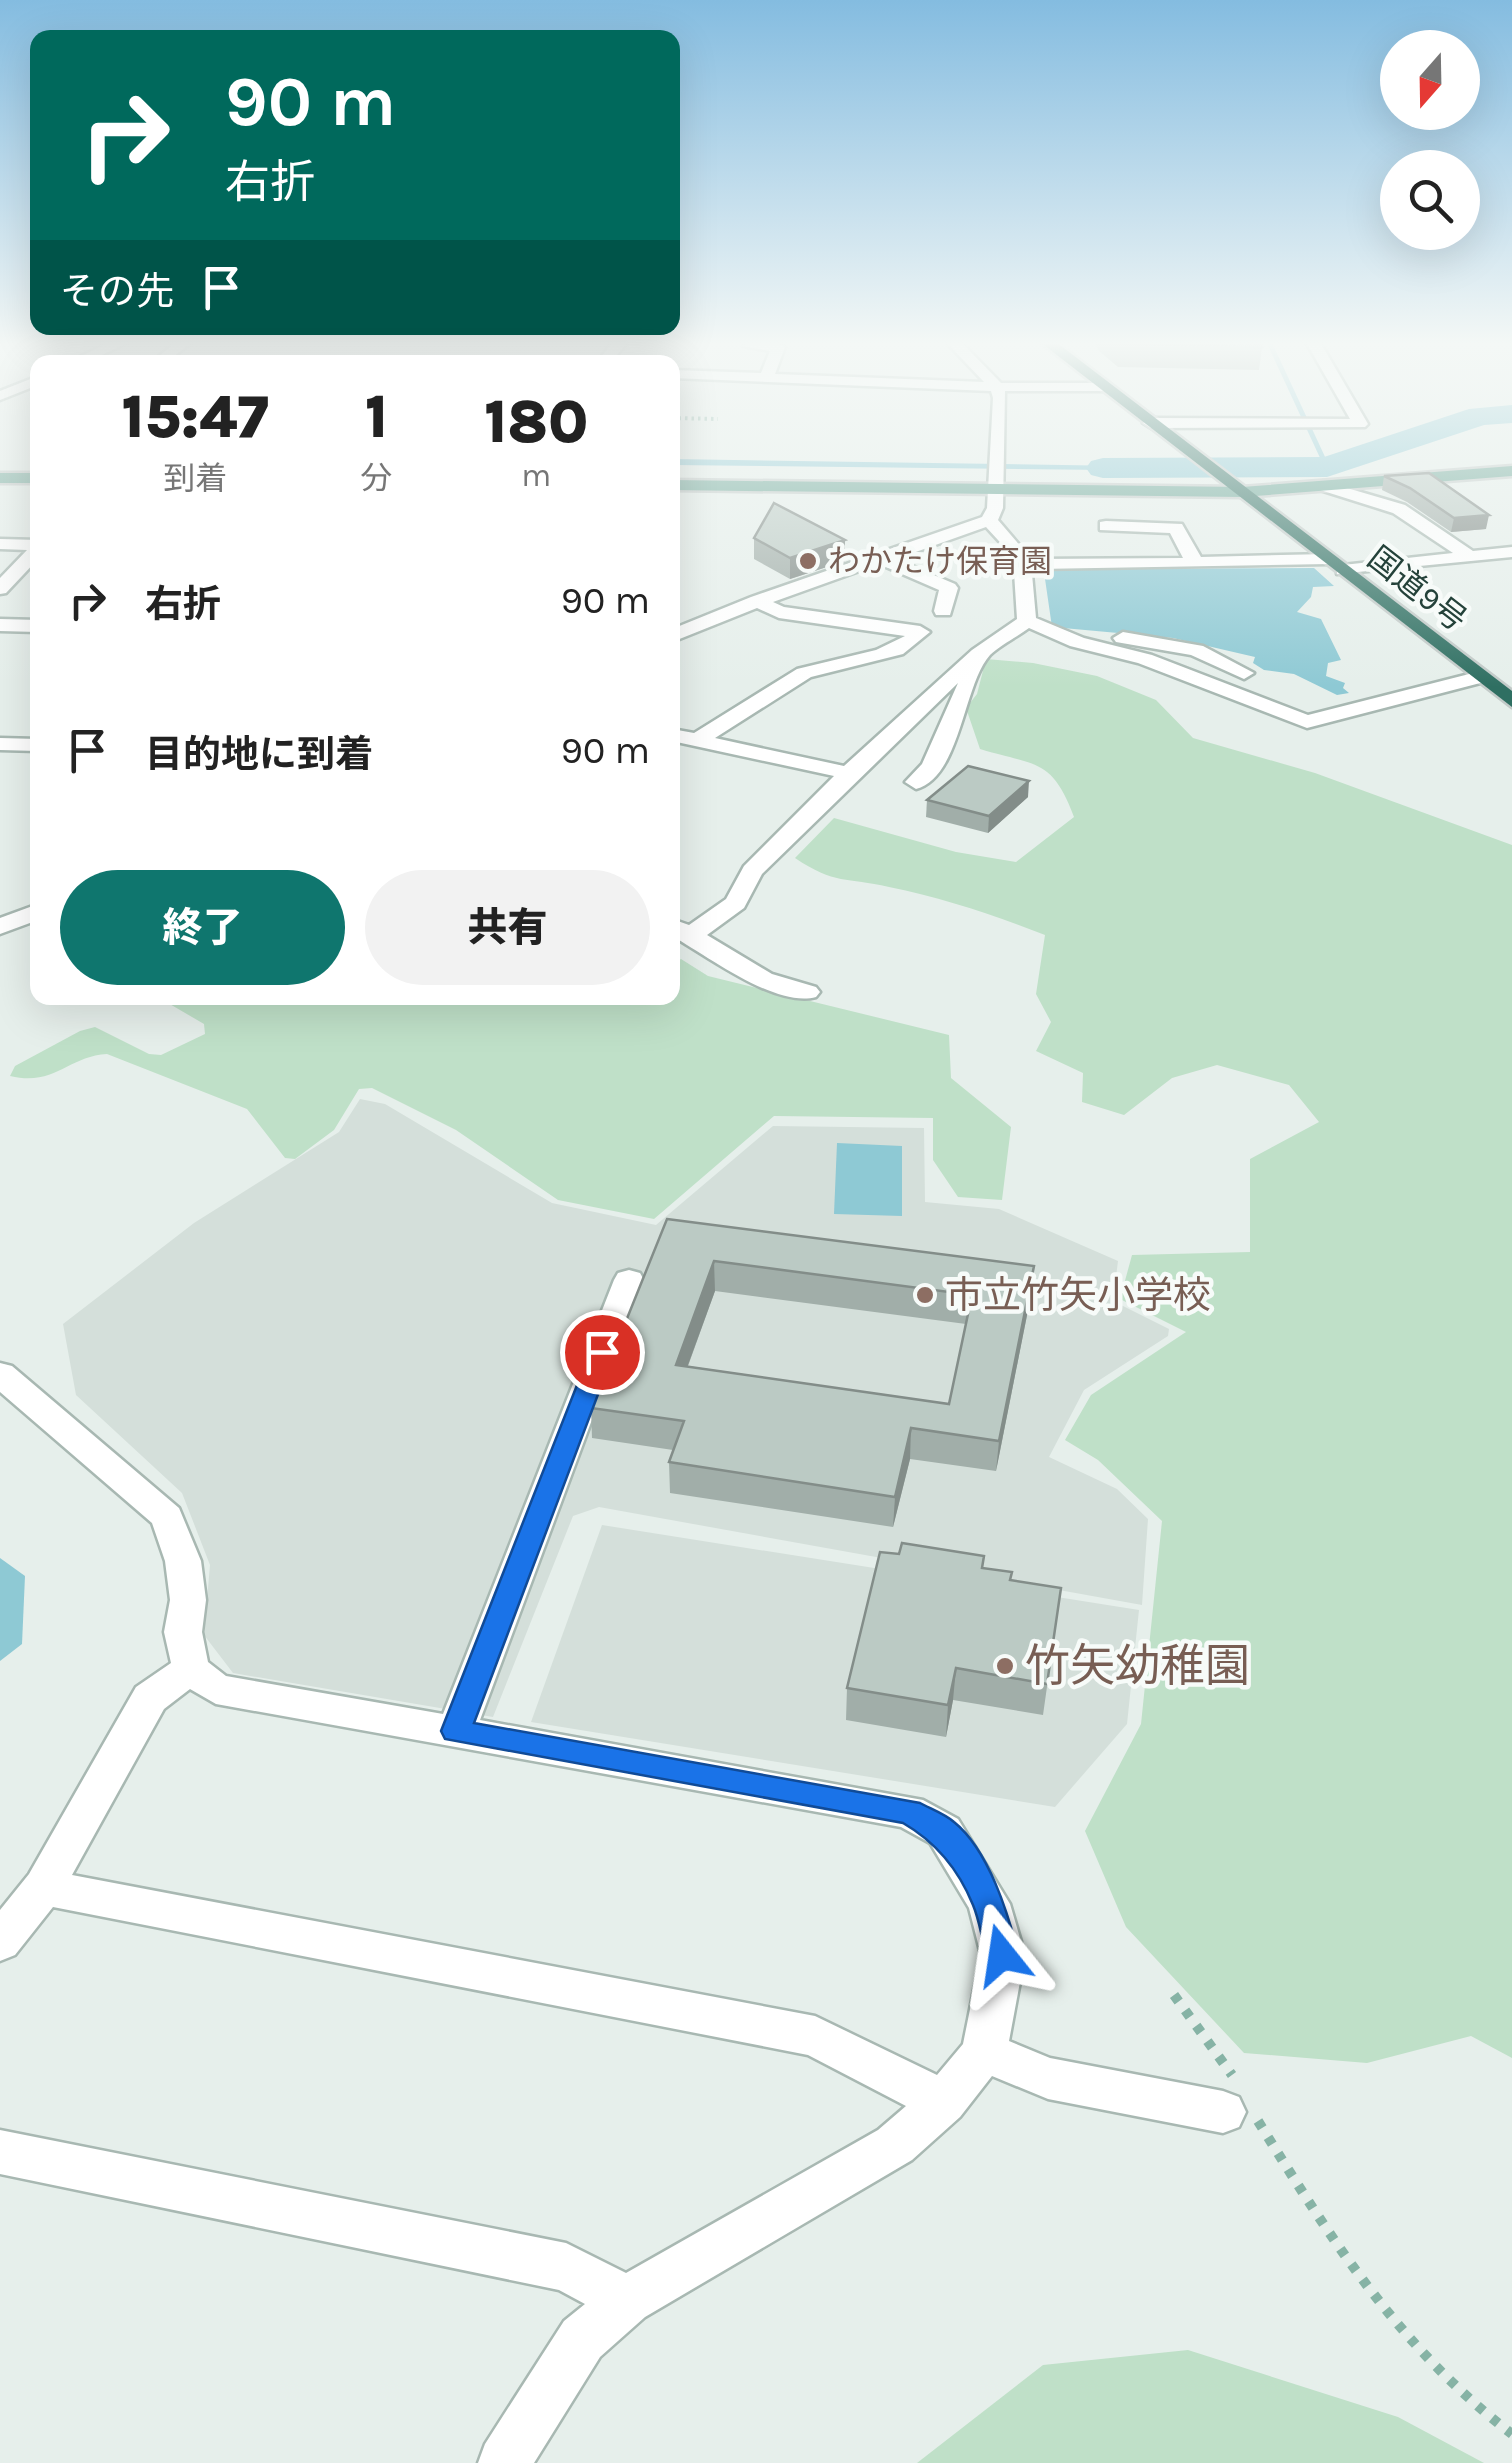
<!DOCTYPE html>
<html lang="ja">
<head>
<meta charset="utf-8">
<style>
  :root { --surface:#fff; --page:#f2f2f2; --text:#222; --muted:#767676; --accent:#0f766e }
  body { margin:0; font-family:Karla,"Noto Sans JP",sans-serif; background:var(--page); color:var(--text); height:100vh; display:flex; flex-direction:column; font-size:38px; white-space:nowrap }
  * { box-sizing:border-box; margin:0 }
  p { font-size:32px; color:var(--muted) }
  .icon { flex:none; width:55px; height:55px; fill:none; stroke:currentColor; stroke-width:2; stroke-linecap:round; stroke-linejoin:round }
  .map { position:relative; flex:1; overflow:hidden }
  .drawer { position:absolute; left:30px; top:355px; width:650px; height:650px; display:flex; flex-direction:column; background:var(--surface); border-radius:20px; box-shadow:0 10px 40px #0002 }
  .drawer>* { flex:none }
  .banner { position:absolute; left:30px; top:30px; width:650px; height:305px; border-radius:20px; box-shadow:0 10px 40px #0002; background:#00695c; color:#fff; overflow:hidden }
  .needle { width:65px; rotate:200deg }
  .buttons { position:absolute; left:1380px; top:30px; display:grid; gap:20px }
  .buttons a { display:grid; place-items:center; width:100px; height:100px; border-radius:50%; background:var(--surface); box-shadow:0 10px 40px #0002; font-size:50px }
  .pin { position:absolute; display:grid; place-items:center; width:85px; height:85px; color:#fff; margin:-42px; border:5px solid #fff; border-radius:50%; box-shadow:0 2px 10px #0007 }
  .me { position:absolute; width:110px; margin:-55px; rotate:345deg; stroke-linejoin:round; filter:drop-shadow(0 0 8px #0008) }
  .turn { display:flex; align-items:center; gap:35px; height:210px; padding:0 30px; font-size:45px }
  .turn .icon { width:130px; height:130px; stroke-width:2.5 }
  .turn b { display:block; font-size:70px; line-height:85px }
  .then { display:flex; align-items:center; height:95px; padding:0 30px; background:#0003; gap:20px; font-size:38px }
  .eta { display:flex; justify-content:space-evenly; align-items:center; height:170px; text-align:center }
  .eta b { font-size:60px; font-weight:800; line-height:70px }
  .action { display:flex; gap:20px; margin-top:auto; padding:20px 30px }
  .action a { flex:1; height:115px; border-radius:60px; background:var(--accent); color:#fff; font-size:40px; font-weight:800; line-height:115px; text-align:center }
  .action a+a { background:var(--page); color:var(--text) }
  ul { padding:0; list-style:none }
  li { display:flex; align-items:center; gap:30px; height:150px; padding:0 30px }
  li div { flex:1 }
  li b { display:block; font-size:38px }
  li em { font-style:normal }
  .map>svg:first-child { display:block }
</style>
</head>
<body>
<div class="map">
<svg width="1512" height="2463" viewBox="0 0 1512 2463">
  <rect width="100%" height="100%" fill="#e6efeb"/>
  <!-- built -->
  <g fill="#d4dfda">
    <path d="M360,1099L385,1104L552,1203L656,1225L773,1126L924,1128L925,1202L999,1209L1118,1261L1113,1301L1169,1329L1168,1336L1084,1390L1049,1457L1117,1489L1148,1519L1142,1605L599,1507L573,1516L493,1717L233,1673L204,1635L210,1565L182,1493L76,1395L63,1324L194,1223L339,1132Z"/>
    <path d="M602,1525L1139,1610L1127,1724L1055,1807L531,1722Z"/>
  </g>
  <!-- green -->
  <g fill="#bfe0c8">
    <path d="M986,659L1033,663L1097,676L1156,700L1193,738L1315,773L1512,845V2058L1471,2036L1367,2063L1244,2053L1126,1927L1085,1831L1141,1724L1162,1521L1098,1460L1065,1440L1091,1395L1186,1332L1120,1299L1132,1255L1250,1252V1159L1319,1122L1289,1085L1217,1065L1172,1078L1124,1115L1082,1102L1083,1073L1036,1051L1051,1022L1036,994L1045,935C994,915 943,898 889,887C846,877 835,885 795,858L834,818L956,852L1016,862L1074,817C1052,758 1036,766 980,749L966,708L977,694Z"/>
    <path d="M681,959L708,976L949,1035L951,1078L1011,1127L1002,1200L958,1197L933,1160V1118L774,1116L654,1219L558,1200L456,1130L372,1088L359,1089L334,1130L295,1159L285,1158L247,1109L107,1054C68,1056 55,1087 10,1076L15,1066L80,1031L95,1027L149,1054L161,1055L205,1034L204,1024L168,1003V998H672L673,964Z"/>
    <path d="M1188,2350L1398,2417L1484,2463H917L1043,2365Z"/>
  </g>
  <!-- water -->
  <g fill="#8ec9d4">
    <path d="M673,459L1188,467L1195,471L673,465Z"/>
    <path d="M1314,568L1334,586L1313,587L1311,597L1297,612L1321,619L1341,660L1328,663L1326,676L1345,683L1343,688L1349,693L1337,695L1294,674L1264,670L1253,663L1255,657L1173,638L1052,627L1044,572L1059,569Z"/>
    <path d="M837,1143L902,1146V1216L834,1214Z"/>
    <path d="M0,1558L25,1576L22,1644L0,1661Z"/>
  </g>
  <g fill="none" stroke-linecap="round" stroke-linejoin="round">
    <!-- stream -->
    <path stroke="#8ec9d4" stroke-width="5" d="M1269,342L1327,467"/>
    <!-- river -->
    <path fill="#8ec9d4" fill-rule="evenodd" d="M1512,405V423L1484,425L1327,477L1103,478L1091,475L1086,468L1091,461L1103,458L1324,457L1469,409Z"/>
    <!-- minor casing -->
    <g stroke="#a8b8b2" stroke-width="5">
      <g id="minor">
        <path d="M110,342H129L87,362H69Z"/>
        <path d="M176,342H192L167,362H152Z"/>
        <path d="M613,342H628L611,362H597Z"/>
        <path d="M946,342H961L1001,383H1102L1109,387L1102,391H1005L1003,508L998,520L1028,555L1036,559L1183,558L1170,533L1100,530V522L1106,521L1182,524L1201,557L1328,554L1337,559L1328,564L1037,569L1032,574L1036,618L1084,638L1152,655L1308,715L1481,671L1491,677L1488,681L1307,728L1138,663L1070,646L1029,628C1017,637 1000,645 990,655C963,685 961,777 916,789L905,782L922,764L958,683L762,874L744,908L707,935L772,974L816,987L820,992L816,997C775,1008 708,956 672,936V919L689,925L726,899L744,866L834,776L672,741V729L694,733L797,669L876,650L905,636L779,618L757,608L672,642V629L751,597L982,517L987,508L993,398L991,391L672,378V370L761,373L770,351L743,346C752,339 776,340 785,347L775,374L984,382ZM986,527L1021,565L1014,572L1017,619L972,650L844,766L715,738L811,677L903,654L930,632L920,626L784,607L773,602L879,564L939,590L934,611L936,615H950L958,588L955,584L896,559Z"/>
        <path d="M1306,342H1320L1368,424L1365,427L1151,428L1143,423L1151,418L1350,419Z"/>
        <path d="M38,376V385L0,400V391Z"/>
        <path d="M1323,481L1405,505L1473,551L1512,547V557L1337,574V566L1343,565L1453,553L1393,513L1317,489L1315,486Z"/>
        <path d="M0,539L38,540V559L6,593L0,594V578L27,550L0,549Z"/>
        <path d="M0,619L38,620V632L0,631Z"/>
        <path d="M1123,632L1203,646L1254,673L1244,679L1191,655L1116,642L1113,638Z"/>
        <path d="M0,738L38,739V751L0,750Z"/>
        <path d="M38,904V920L0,934V918Z"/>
        <path d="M629,1270L640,1273L644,1280L480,1720L923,1800L958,1819L1010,1904L1025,1955L1009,2041L1050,2058L1223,2091L1239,2097L1246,2112L1239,2127L1223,2133L1048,2099L992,2076L960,2117L912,2160L645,2317L600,2357L534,2463H478L485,2444L564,2321L585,2304L559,2290L0,2174V2130L566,2243L626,2273L878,2130L906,2106L808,2055L53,1907L15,1955L0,1961V1910L29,1874L136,1687L171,1663L164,1632L170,1600L165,1561L152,1523L0,1392V1363L12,1366L179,1508L201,1561L206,1600L202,1632L208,1662L226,1676L443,1714L614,1280L618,1273ZM190,1689L216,1704L901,1827L930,1843L969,1908L981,1955L963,2044L937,2075L815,2016L72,1875L164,1709Z"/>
      </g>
    </g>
    <!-- major casing -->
    <g stroke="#c2cac8" stroke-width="5">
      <g id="major">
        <path d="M1512,466V476L1242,497L672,490V480L1242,487Z"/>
        <rect x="0" y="473" width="38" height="10"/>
      </g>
    </g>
    <!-- highway casing -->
    <g stroke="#c2cac8" stroke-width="5">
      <path id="highway" d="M1040,342H1056L1512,691V707Z"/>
    </g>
    <!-- path-far1 -->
    <path stroke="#86b3a5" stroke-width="4" stroke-dasharray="2.5 4" stroke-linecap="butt" d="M672,418L718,419"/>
    <!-- path -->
    <g stroke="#86b3a5" stroke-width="10" stroke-dasharray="8 11" stroke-linecap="butt">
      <path d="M1174,1995L1232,2075"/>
      <path d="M1258,2121C1332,2241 1399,2347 1512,2434"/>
    </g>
    <!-- minor -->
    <use href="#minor" fill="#fff" fill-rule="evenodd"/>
    <!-- major -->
    <use href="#major" fill="#6aa596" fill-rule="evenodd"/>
    <!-- highway -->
    <use href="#highway" fill="#2f6f62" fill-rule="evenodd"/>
  </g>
  <!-- wall -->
  <g fill="#a1aea9" fill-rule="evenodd">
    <path d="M1095,342H1260L1262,347L1259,370L1118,367L1098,350Z"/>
    <path d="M1429,473L1486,529L1451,532L1407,502L1382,490L1384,476Z"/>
    <path d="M754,538L845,561L790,579L754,559Z"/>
    <path d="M1028,797L988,833L926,817L927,800Z"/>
    <path d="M667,1219L1034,1266L1031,1295L996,1471L910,1459L893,1527L670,1493L669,1462L673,1450L592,1438L591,1408ZM715,1291L966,1324L949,1404L688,1366Z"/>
    <path d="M899,1554L983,1568L1011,1580L1061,1588L1043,1715L953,1700L946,1737L846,1720L847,1688Z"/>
  </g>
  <!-- shaded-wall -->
  <g fill="#838d89">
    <path d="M1489,515L1486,529L1451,532L1454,518Z"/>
    <path d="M845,540V561L790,579V558Z"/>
    <path d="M1029,781L1028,797L988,833L989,816Z"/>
    <path d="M714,1261L715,1291L677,1395L676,1365Z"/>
    <path d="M1034,1266L1031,1295L996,1471L999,1441Z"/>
    <path d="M911,1428L910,1459L893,1527L895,1497Z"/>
    <path d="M956,1668L953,1700L946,1737L948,1705Z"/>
  </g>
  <!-- building -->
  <g fill="#bbcac4" stroke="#838d89" stroke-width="2.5" fill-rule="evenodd">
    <path d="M1118,342H1260L1262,347L1120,344Z"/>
    <path d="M1429,473L1489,515L1454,518L1410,488L1384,476Z"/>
    <path d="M774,503L845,540L790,558L754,538Z"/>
    <path d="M968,766L1029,781L989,816L927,800Z"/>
    <path d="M667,1219L1034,1266L999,1441L911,1428L895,1497L669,1462L684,1421L591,1408ZM714,1261L972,1295L949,1404L676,1365Z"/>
    <path d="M902,1543L984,1556L982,1568L1012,1572L1010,1580L1061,1588L1047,1684L956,1668L948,1705L847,1688L880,1552L899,1554Z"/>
  </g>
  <!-- sky -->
  <linearGradient id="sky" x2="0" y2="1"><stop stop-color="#84bce0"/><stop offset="0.5" stop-color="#f4f8f6"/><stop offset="1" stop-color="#f4f8f6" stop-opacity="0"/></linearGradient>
  <rect width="1512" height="687" fill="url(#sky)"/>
  <!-- route -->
  <path fill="#1a73e8" stroke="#114b97" stroke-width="2.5" d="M602,1344L614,1352L474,1723L920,1803C931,1809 945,1814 954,1822C989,1850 1008,1914 1019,1955L1014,1965L1002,1969L991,1965C982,1946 981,1924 973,1905C958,1868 936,1842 903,1823L445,1739L441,1731L590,1352Z"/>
  <!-- markers -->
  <g fill="#8d6e63" stroke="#f7fbf9" stroke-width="4">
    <circle cx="808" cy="561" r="10"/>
    <circle cx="925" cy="1295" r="10"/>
    <circle cx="1005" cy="1666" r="10"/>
  </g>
  <g text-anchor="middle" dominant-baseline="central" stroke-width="9" stroke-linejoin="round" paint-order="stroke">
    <!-- far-education labels -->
    <g font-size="32" fill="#785e54" stroke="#f7fbf9" text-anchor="start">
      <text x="828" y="561">わかたけ保育園</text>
    </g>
    <!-- far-street labels -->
    <g font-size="32" fill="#24423a" stroke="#f7fbf9">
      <text transform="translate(1417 589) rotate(38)">国道9号</text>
    </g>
    <!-- education labels -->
    <g font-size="38" fill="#785e54" stroke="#f7fbf9" text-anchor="start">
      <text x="945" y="1295">市立竹矢小学校</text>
    </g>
    <!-- near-education labels -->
    <g font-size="45" fill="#785e54" stroke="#f7fbf9" text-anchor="start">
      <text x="1025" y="1666">竹矢幼稚園</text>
    </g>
  </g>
</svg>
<div class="buttons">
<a><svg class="needle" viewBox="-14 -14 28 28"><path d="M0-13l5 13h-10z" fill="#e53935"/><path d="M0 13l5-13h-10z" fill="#767676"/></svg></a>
<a><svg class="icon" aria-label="search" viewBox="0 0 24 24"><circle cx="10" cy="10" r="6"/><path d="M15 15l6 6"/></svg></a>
</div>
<div class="pin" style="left:602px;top:1352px;background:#d93025"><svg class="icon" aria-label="arrive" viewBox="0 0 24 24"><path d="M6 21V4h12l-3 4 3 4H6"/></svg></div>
<svg class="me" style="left:1002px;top:1955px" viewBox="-20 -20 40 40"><path d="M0-17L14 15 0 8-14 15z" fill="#1a73e8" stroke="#fff" stroke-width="4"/></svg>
<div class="banner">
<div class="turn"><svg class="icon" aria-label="right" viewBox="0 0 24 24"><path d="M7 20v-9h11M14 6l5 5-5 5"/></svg><div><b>90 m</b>右折</div></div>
<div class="then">その先<svg class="icon" aria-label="arrive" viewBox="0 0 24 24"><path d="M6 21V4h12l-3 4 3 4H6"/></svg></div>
</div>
<section class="drawer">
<div class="eta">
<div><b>15:47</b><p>到着</p></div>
<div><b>1</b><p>分</p></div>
<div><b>180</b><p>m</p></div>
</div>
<ul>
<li><svg class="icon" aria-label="right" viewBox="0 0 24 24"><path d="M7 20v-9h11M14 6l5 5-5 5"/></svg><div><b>右折</b></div><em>90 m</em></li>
<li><svg class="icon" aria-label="arrive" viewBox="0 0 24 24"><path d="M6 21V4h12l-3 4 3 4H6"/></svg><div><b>目的地に到着</b></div><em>90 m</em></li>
</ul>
<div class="action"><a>終了</a><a>共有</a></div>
</section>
</div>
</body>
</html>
